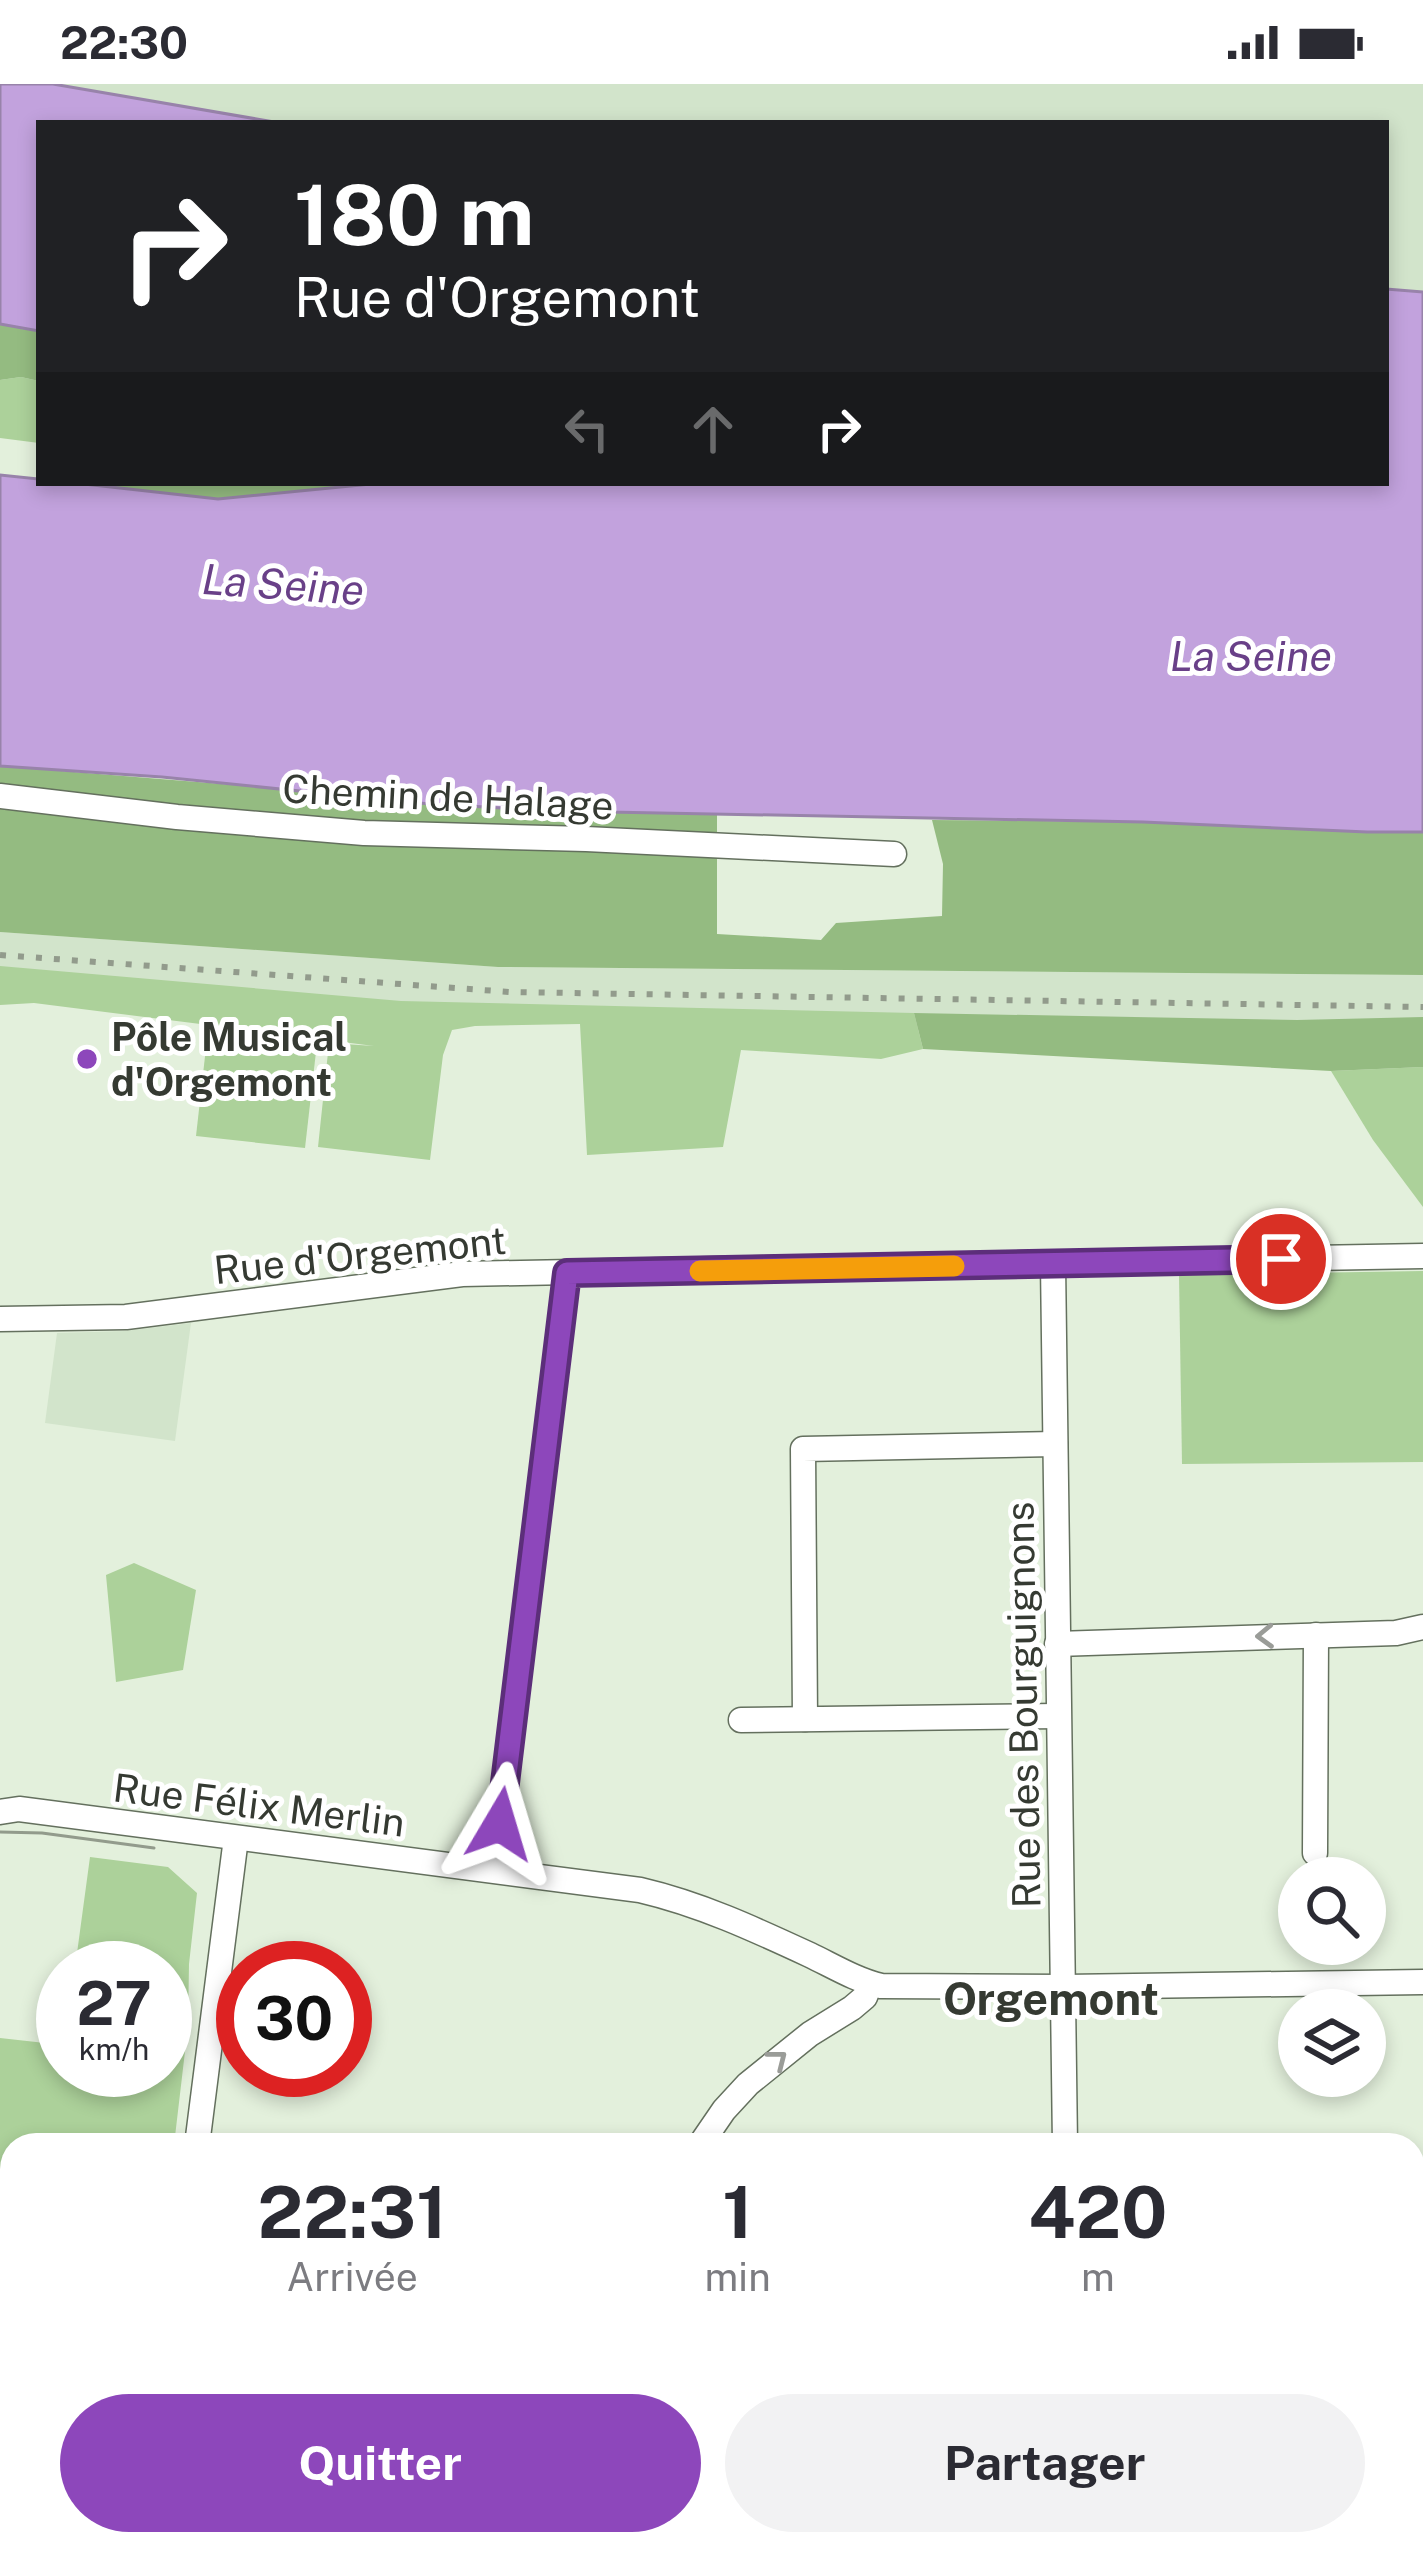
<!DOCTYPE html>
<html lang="fr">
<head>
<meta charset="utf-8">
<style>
  :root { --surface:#fff; --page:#f2f2f3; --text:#2b2b33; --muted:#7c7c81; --accent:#8d47bb }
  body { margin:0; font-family:"Public Sans",sans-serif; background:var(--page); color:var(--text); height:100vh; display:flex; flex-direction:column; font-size:45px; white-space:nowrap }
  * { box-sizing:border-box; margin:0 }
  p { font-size:39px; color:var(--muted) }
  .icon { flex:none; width:66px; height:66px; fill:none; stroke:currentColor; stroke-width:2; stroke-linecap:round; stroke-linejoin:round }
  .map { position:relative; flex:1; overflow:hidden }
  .details { position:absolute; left:0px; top:2049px; width:1425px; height:423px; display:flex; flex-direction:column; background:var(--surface); border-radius:36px 36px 0 0; box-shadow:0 6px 18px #0003 }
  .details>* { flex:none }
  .hud { position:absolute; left:36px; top:36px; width:1353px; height:366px; border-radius:0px; box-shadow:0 6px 18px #0003; background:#202124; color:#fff; overflow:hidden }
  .buttons { position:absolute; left:1278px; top:1773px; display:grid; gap:24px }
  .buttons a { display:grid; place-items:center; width:108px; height:108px; border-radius:50%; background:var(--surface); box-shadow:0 6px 18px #0003; font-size:60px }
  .speed { position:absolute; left:36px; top:1857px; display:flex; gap:24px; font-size:60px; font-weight:700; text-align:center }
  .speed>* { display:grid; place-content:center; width:156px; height:156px; border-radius:50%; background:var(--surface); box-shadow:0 6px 18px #0003; line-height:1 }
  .speed small { font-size:30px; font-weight:400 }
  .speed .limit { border:18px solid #d22; background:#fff; color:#111 }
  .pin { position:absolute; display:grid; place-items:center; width:102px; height:102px; color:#fff; margin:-51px; border:6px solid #fff; border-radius:50%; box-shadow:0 3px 12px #0007 }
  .me { position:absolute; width:132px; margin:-66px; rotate:7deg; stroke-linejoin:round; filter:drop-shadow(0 0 9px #0008) }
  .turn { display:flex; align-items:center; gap:42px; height:252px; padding:0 60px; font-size:54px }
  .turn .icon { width:156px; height:156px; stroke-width:2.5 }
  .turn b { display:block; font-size:84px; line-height:102px }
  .lanes { display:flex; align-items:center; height:114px; padding:0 60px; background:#0003; justify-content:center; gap:60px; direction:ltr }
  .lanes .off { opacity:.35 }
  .eta { display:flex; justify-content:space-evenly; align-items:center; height:204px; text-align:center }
  .eta b { font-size:72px; font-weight:700; line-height:84px }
  .action { display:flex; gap:24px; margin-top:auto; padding:24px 60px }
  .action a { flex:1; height:138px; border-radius:72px; background:var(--accent); color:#fff; font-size:48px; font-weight:700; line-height:138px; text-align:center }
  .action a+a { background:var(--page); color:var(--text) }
  .status { display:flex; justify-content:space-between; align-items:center; height:84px; padding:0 60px; background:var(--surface); direction:ltr }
  .status svg { height:33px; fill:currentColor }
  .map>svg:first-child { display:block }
</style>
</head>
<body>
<div class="status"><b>22:30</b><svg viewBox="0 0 49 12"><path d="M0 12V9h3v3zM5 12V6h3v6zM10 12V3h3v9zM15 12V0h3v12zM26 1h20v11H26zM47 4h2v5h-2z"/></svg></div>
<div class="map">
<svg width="1423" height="2471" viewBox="0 0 1423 2471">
  <rect width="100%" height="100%" fill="#e3f0dc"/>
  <!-- built -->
  <g fill="#d2e4cb">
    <path d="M53,0H1423V208L1386,205V39H280Z"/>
    <path d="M0,848L499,883L1423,891V951L580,940L0,896Z"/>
    <path d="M191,1239L175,1357L45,1339L57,1249L124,1247Z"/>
  </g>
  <!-- green -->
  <g fill="#acd19a">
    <path d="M21,293L39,297V359L0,354V296Z"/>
    <path d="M0,882L401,917L914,929L923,965L881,975L741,966L723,1063L587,1071L580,940L475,942L452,946L443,971L430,1076L318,1063L329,959L374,962L34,919L0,921Z"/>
    <path d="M208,946L317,959L305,1064L196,1052Z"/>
    <path d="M1423,983V1123L1373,1056L1331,987Z"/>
    <path d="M1423,1187V1378L1182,1380L1179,1191Z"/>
    <path d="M134,1479L196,1506L183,1586L116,1598L106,1491Z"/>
    <path d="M90,1773L168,1783L197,1809L189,1880L188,1942L174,2061H12V2460H124L123,2471H0V1954L63,1961V1986H165V1884H75Z"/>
  </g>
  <!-- forest -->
  <g fill="#94bb81">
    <path d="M0,240L39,247V297L21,293L0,296Z"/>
    <path d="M75,399H381L218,415Z"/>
    <path d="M0,682L555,727L717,730V850L821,856L836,839L942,832L943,780L932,736L1143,738L1367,748H1423V891L498,883L0,848Z"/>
    <path d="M914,929L1297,936L1423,933V983L1331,987L923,965Z"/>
  </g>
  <!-- water -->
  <g fill="#c2a2dd" stroke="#9883aa" stroke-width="3">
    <path d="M0,0H53L280,39H39V247L0,240Z"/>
    <path d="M1386,205L1423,208V748H1367L1143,738L555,727L417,719L162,693L0,682V391L39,395V399H75L218,415L381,399H1386Z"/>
  </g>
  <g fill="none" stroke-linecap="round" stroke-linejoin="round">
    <!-- street casing -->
    <g stroke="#64705e" stroke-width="27">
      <g id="street">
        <path d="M0,712L177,733L364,749L586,755L894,770"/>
        <path d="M1053,1180L1065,2061"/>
        <path d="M0,1235L126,1233L462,1190L1423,1172"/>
        <path d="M1057,1560L1396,1549L1423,1543"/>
        <path d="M805,1635L803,1365L1055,1360"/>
        <path d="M741,1636L1058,1632"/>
        <path d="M0,1728L19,1725L640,1806C700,1820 754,1845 810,1871C833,1882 856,1896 881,1902L1065,1903L1423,1898"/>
        <path d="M1315,1769L1316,1551"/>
        <path d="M494,1786L567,1189"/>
        <path d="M197,2061L236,1754"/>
        <path d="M700,2061L724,2026L748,2000L810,1950L852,1924L865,1913L870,1900"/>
        <path d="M1413,2098H1423"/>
        <path d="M1413,2278H1423"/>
        <path d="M980,2460L991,2471"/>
        <path d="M1233,2460L1246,2471"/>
        <path d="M145,2471L146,2460"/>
        <path d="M530,2471L570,2460"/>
        <path d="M882,2471L893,2460"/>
      </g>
    </g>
    <!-- street -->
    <use href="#street" stroke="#fff" stroke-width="24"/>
    <!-- tram -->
    <path stroke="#929b8c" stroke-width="3" d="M0,1748L42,1749L154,1764"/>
    <!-- rail -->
    <path stroke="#929b8c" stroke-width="6" stroke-dasharray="6 12" stroke-linecap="butt" d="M0,871L510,908L1423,923"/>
  </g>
  <!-- one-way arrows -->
  <defs><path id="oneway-chevron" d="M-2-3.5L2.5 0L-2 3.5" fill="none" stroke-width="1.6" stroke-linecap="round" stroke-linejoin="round" transform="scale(3)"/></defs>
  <g stroke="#9a9c98">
    <use href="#oneway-chevron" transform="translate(1265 1552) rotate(178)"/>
    <use href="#oneway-chevron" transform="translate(778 1975) rotate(-38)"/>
  </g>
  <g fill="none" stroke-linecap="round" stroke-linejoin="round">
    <!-- route casing -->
    <g stroke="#5c2e7a" stroke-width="30">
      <path id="route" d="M500,1740L567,1189L1281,1175"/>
    </g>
    <!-- route -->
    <use href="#route" stroke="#8d47bb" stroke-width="21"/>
    <!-- slow -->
    <path stroke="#f59e0b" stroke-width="21" d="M700,1187L954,1182"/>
  </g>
  <!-- markers -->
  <circle fill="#8d47bb" stroke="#fff" stroke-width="4.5" cx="87" cy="975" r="12"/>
  <g text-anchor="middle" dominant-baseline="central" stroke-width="10" stroke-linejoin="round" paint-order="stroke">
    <!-- street labels -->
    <g font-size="39" fill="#353a32" stroke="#fff">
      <text transform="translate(448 713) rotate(3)">Chemin de Halage</text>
      <text transform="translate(360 1171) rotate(-6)">Rue d'Orgemont</text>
      <text transform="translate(1023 1621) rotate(-91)">Rue des Bourguignons</text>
      <text transform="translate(259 1721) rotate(7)">Rue Félix Merlin</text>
    </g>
    <!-- poi labels -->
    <g font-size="39" font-weight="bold" fill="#353a32" stroke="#fff" text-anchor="start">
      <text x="111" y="953">Pôle Musical<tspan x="111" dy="45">d'Orgemont</tspan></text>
    </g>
    <!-- water labels -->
    <g font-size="42" font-style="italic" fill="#694088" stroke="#fff">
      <text transform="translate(283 500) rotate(4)">La Seine</text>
      <text x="1251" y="571">La Seine</text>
    </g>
    <!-- quarter labels -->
    <g font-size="45" font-weight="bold" fill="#353a32" stroke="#fff">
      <text x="1051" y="1914">Orgemont</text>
    </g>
  </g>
</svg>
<div class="buttons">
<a><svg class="icon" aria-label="search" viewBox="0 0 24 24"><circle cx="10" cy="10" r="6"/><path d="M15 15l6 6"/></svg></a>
<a><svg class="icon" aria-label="layers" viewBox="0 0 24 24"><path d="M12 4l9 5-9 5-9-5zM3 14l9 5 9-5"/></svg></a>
</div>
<div class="speed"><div>27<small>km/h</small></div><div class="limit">30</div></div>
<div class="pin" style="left:1281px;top:1175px;background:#d93025"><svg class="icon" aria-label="arrive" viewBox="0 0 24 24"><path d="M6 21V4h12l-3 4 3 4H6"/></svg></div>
<svg class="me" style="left:500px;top:1740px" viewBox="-20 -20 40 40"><path d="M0-17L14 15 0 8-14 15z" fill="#8d47bb" stroke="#fff" stroke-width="4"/></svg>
<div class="hud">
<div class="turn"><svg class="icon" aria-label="right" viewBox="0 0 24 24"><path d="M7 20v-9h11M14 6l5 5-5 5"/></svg><div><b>180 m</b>Rue d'Orgemont</div></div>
<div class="lanes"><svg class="icon off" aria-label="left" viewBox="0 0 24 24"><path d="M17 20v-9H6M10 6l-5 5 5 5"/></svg><svg class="icon off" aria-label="ahead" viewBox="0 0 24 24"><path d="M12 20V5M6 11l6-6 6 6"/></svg><svg class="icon" aria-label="right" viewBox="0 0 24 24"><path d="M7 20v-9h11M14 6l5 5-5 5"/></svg></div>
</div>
<section class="details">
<div class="eta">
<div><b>22:31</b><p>Arrivée</p></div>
<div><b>1</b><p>min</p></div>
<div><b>420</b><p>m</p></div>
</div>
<div class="action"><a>Quitter</a><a>Partager</a></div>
</section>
</div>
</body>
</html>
